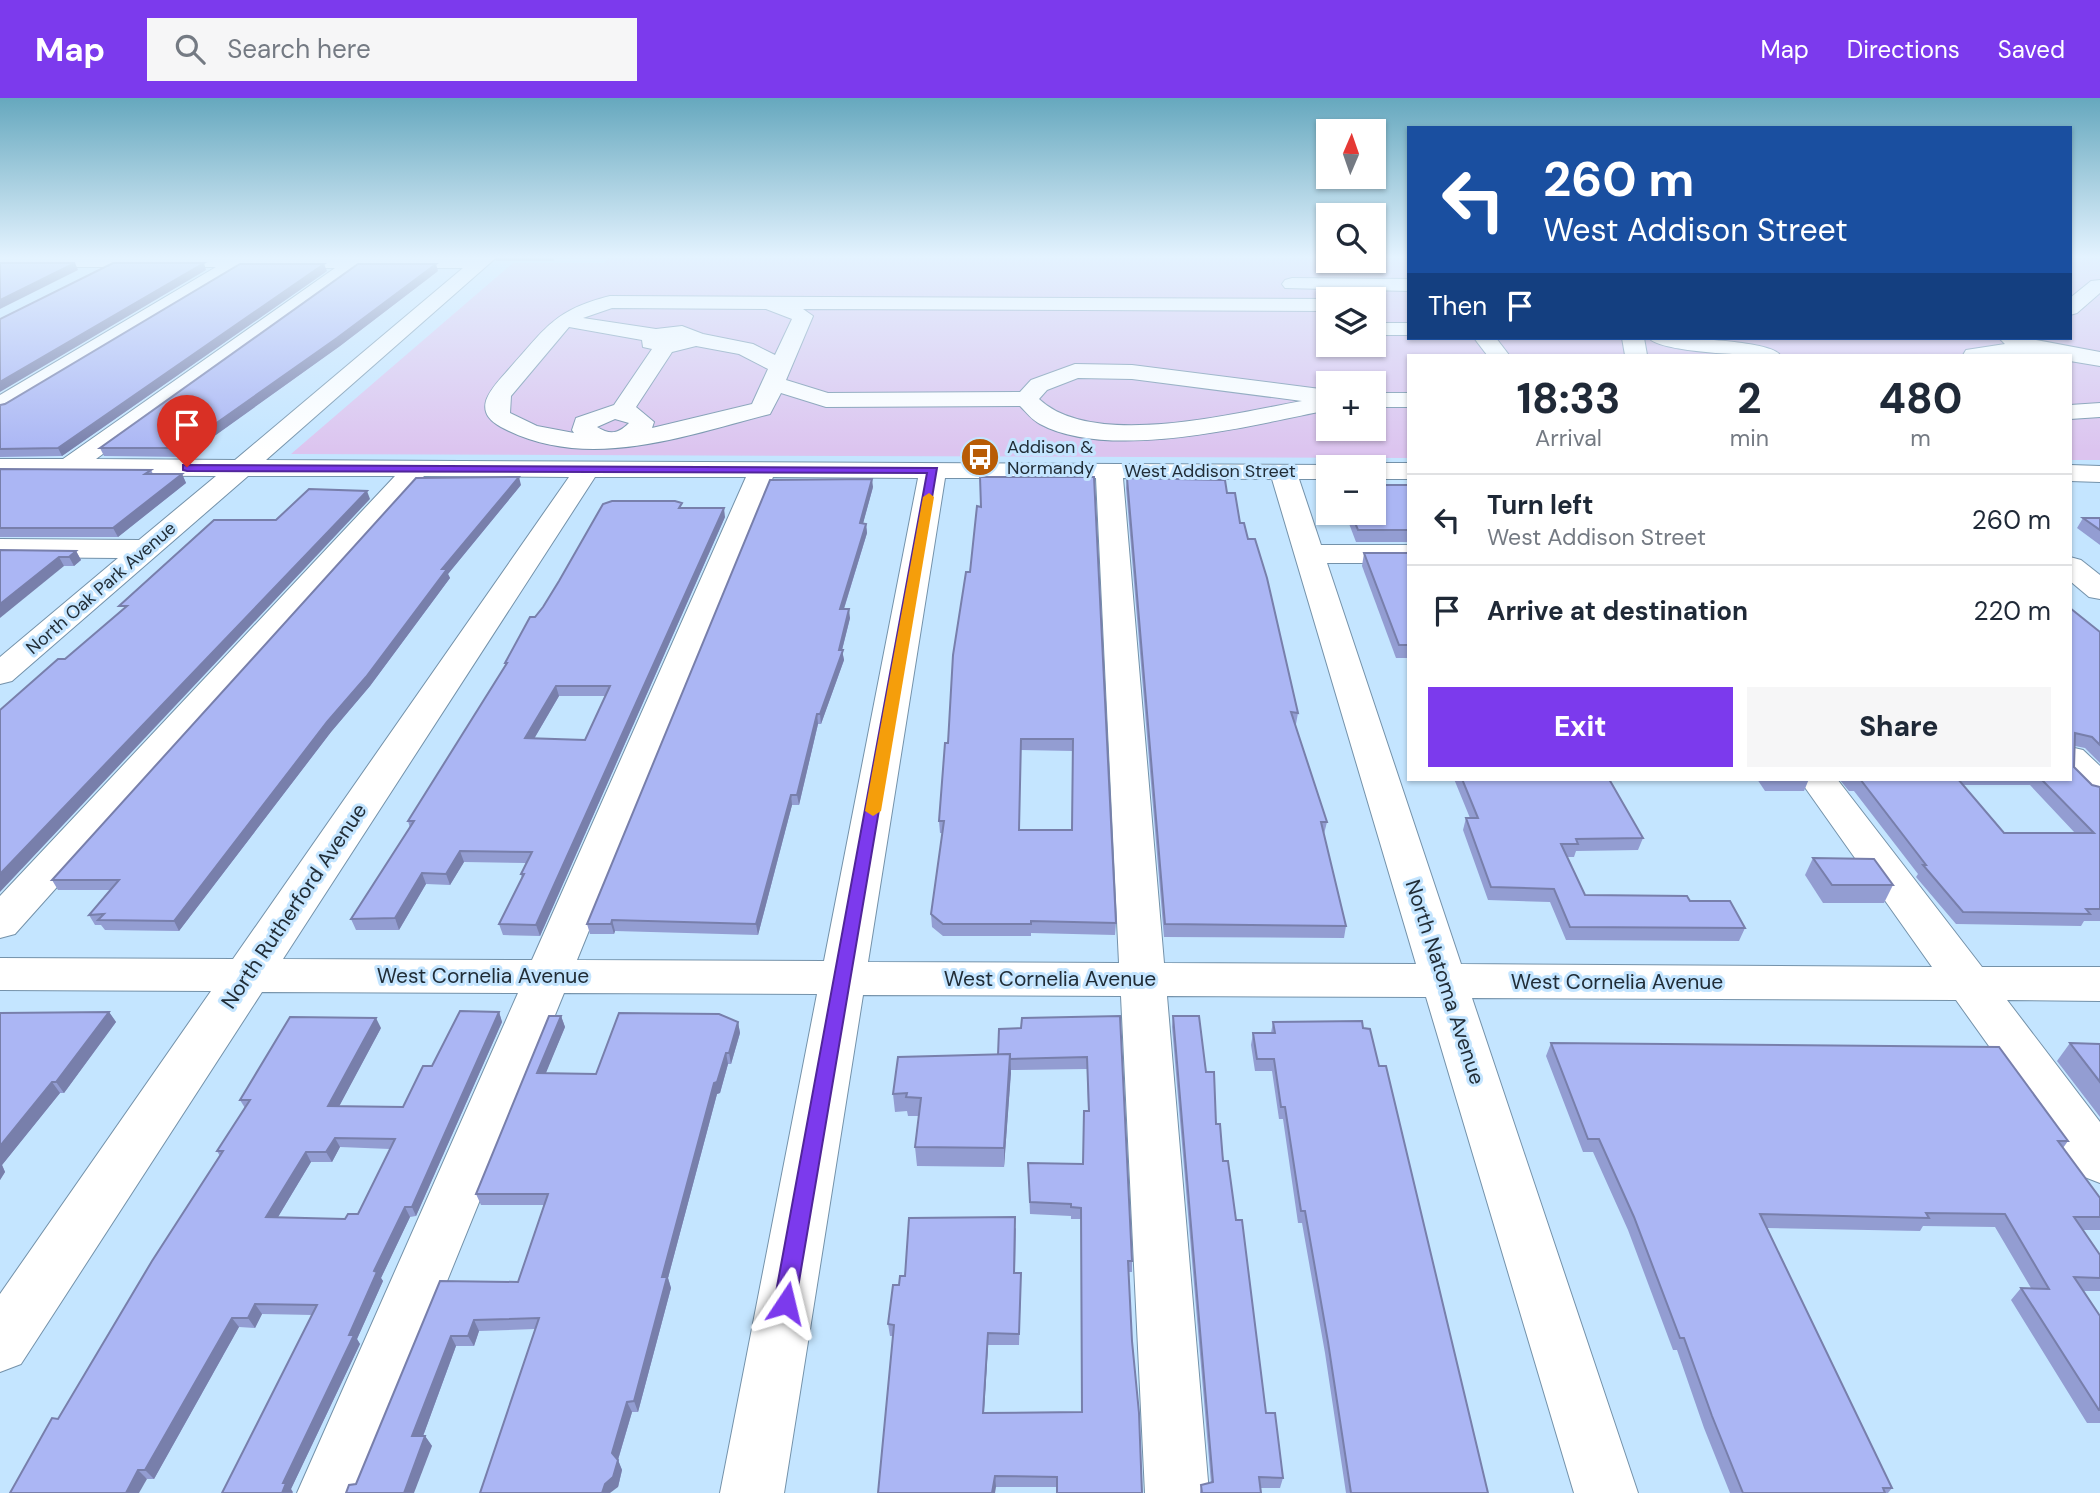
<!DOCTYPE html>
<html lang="en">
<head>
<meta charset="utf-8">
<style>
  :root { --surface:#fff; --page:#f6f6f7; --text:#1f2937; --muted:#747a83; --line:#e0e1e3; --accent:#7c3aed }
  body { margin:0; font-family:"DM Sans",sans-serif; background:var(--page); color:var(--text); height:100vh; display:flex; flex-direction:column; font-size:26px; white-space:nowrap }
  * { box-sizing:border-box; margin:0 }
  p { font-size:23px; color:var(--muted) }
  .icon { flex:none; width:38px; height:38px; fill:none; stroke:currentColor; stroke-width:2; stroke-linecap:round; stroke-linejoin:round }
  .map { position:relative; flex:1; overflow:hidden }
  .side { position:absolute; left:1407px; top:256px; width:665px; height:427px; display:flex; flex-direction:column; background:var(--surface); border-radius:0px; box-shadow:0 2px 5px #0004 }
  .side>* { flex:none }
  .top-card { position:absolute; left:1407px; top:28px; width:665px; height:214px; border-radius:0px; box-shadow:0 2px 5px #0004; background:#1a4fa0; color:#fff; overflow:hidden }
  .needle { width:46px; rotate:2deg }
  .buttons { position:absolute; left:1316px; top:21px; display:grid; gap:14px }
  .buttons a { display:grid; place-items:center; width:70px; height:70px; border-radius:0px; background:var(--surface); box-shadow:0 2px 5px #0004; font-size:35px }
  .pin { position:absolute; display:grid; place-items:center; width:60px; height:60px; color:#fff; margin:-72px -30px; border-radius:50% 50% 50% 0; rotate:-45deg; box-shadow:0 0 7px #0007 }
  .pin .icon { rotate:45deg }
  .me { position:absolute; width:77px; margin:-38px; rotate:10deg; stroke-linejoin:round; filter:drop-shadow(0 0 5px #0008) }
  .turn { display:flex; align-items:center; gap:24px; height:147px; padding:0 21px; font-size:32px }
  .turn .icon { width:91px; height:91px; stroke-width:2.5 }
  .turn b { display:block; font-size:49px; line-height:60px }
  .then { display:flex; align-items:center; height:66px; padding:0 21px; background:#0003; gap:14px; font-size:26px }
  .eta { display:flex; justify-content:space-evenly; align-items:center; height:119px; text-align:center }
  .eta b { font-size:42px; font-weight:800; line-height:49px }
  .action { display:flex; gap:14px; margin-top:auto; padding:14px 21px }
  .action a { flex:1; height:80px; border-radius:0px; background:var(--accent); color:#fff; font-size:28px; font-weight:800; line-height:80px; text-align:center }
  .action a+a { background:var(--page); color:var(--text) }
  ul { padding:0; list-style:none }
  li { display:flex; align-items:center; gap:21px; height:91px; padding:0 21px; border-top:2px solid var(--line) }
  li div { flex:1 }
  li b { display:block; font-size:26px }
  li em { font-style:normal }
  header { display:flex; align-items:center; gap:42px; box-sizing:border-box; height:98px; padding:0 35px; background:var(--accent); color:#fff }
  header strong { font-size:33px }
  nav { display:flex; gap:38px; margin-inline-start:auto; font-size:24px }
  .search { width:490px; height:63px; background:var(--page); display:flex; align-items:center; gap:18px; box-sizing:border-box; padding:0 24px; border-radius:0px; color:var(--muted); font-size:26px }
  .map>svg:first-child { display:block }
</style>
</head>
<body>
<header>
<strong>Map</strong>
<div class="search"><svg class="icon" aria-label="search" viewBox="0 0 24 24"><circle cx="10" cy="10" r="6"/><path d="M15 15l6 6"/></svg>Search here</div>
<nav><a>Map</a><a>Directions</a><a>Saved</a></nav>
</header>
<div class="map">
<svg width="2100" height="1395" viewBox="0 0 2100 1395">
  <rect width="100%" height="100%" fill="#c4e5ff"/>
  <!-- green -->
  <path fill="#dcc4ef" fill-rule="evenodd" d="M611,158H1328V163H1374V158H1409V240H2070V158H2100V362H2070V257H1409V360L291,356L513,165H604ZM1328,201H1374V247H1328ZM1328,285H1374V331H1328Z"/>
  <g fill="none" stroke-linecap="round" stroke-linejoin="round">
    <!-- minor casing -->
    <g stroke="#7492aa" stroke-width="2">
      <g id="minor">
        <path d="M0,158H498L266,362L1337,367L1328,369V381H1299L1321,447H1409V465H1327L1461,866L1932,869L1799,681H1837L1982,869H2100V903L2007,902L2100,1024V1085L2082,1078L1956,902L1472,900L1638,1395H1574L1426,899L1167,898L1209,1395H1145L1121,898L863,897L784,1395H720L817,896L564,895L361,1395H297L518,895L262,894L21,1266L0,1274V1196L211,893L0,892V860L233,861L569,379L424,378L15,836L0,840V798L395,378H248L12,583L0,586V559L118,460L0,459V441L139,442L216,378L0,377V361H63L335,170H242L8,312L0,314V297L216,169H0ZM359,170H463L235,362L96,361ZM595,379H746L532,862L283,861ZM773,379L918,380L824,863L577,862ZM945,380H1096L1119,865L868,864ZM1123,380L1272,381L1416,866L1164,865Z"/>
        <path d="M1292,180L1409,181V193L1285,190L1282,186L1285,182Z"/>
        <path d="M2100,182V195L2077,215L2070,217V200L2091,183Z"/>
        <path d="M610,198L1328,201V213L803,211L813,218L786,282L828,295L1020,294L1031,282L1075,266L1132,267L1328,292V312C1253,327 1110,364 1040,326C1032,322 1026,314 1020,308L826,309L781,295L770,316C684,338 586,375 501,329C469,312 493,289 509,271C546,230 554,212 610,198ZM612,210L766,211L792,221L775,257L753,246L703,236L682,228L656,231L583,220ZM569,229L642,242L643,249L652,251L614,307L576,320L572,332L574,335L537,328L510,315L511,298ZM696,248L739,256L768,271L752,306L652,330L654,324L636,309L672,254ZM1078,280L1132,281L1302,303C1235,315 1093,352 1039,301L1047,292ZM615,321L629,325C618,336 610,337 597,329Z"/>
        <rect x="1374" y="225" width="35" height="12"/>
        <path d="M1474,240H1496L1509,257H1487Z"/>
        <path d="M1622,240H1644L1647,257H1625Z"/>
        <path d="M1649,240C1670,239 1770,242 1780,257C1759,258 1660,255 1649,240Z"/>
        <path d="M1999,240H2026L2100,254V268L2070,263V257H1963L1966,252L2005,246Z"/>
        <rect x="1374" y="295" width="35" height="14"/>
        <path d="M2100,305V319L2070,321V307Z"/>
        <path d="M1374,365H1409V381H1374V369H1363Z"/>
        <path d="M2070,367L2100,368V384L2070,383Z"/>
        <path d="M2070,459L2081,462L2100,477V501L2089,499L2070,483Z"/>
        <path d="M2070,649L2083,652L2100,668V701L2087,697L2070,681Z"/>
      </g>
    </g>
    <!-- minor -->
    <use href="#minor" fill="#fff" fill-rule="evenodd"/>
  </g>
  <!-- wall -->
  <g fill="#939dd2" fill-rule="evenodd">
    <path d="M495,158H554V163H496Z"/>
    <path d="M327,173L62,358L0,359V307Z"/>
    <path d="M438,173L340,248L185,359L104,358L100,350Z"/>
    <path d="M0,371L151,372L153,376H182L186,385L118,439H0Z"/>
    <path d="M1094,379L1116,825L1115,837L1031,835V838H943L932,829L931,816L942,735H940L939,723L948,645L970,474L981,409ZM1021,652L1073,653L1072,732H1019Z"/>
    <path d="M1127,380L1227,395L1240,425L1298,615L1296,626H1295L1327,724L1324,736L1346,828L1344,840L1164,839L1126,390Z"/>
    <path d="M521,387L448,476L450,480L370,588L331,634L179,833L105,832L101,827H95L89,817L110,792H58L52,782Z"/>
    <path d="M1409,387V444H1356L1345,415H1374Z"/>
    <path d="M873,389L863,425L866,426L867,435L844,511L850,520L842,552L844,562L821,626H818L799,707H792L758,837L615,833L614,836H590L587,826Z"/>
    <path d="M683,410L725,419L540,838L503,837L499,826L522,781L521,776L526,765L464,764L450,787L426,786L399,832H356L351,821L410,730L408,723L506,568L505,565L535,519ZM559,598H606L585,642L534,641Z"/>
    <path d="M2083,420H2100V447L2077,430Z"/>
    <path d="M0,452L76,453L81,462L74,468H64Z"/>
    <path d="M1364,455H1409V560H1396L1362,468Z"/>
    <path d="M2070,510L2100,534V665L2085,650L2075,648L2074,669L2092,687L2100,689V823H2084L2081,828L1956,826L1916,779L1918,776L1854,693H1849L1839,681H2070ZM1963,687H2030L2075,735H2004Z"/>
    <path d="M1454,681H1609L1643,740L1638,752L1576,753L1574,759H1567L1585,797L1690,803L1745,830L1739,843L1566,842L1550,804L1488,802L1463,732L1466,720H1470Z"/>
    <path d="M1757,681H1809L1804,693H1765Z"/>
    <path d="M1813,760L1893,787L1884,805H1823L1805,777Z"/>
    <path d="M109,914L116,924L64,995H60L2,1067L5,1074L0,1082V915Z"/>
    <path d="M499,914L502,924L416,1118L410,1119L381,1180L383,1183L357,1241L360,1246L291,1391L293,1394L222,1395L312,1217L262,1216L255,1230L239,1229L154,1381H147L58,1321L220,1058L217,1053L245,1010L240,1002L381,930L339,1008L403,1009L432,968ZM340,1049L390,1051L358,1116L345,1121L278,1119L311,1064H332Z"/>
    <path d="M561,918L565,929L545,976H596L738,924L740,935L731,966H728L720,995L717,996L668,1180L671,1190L638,1314H632L618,1362L622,1372L618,1389L535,1231L479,1233L474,1248H456L423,1338H425L432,1348L356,1386L440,1183L518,1184L544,1107H481L476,1096Z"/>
    <path d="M1120,918L1132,1163V1174H1129L1057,1389H996L893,1238H890L888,1226L899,1187L905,1178L1016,1130L1015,1175L1021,1187L1019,1247H988L984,1315L1081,1314V1121H1071V1118L1030,1116L1028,1065L1083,1066L1088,1013L1087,971L1011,972L1004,1069L917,1068L915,1049L919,1018H908L907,1013L895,1014L893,996L998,957L1021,930Z"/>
    <path d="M1173,918L1206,974L1236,1122L1266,1315L1283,1380L1280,1390H1261V1395H1200L1201,1387L1211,1385L1172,929Z"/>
    <path d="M1273,924L1363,930L1379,968L1488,1395H1346L1325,1255L1302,1125H1298L1283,1021H1279L1272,973H1255L1251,947L1253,935H1271Z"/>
    <path d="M1551,945L2068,1043L2063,1050L2100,1100V1132H2083L2100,1157V1193H2083L2100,1218V1325H2087L2011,1202L2021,1190H2031L1995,1129L1923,1128L1920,1133L1767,1130L1892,1390L1888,1395H1730L1704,1330L1677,1252H1673L1628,1132L1593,1054H1583L1546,958Z"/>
    <path d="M2070,945L2100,946V1019L2057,963Z"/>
  </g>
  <!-- shaded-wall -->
  <g fill="#787fab">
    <path d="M75,165L78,172L0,211V202Z"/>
    <path d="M204,165L206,172L0,294V284Z"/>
    <path d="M324,166L327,173L62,358L58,350Z"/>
    <path d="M436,166L438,173L340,248L185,359L181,350Z"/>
    <path d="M182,376L186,385L118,439L113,430Z"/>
    <path d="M519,379L521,387L448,476L450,480L370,588L331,634L179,833L174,823L442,471Z"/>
    <path d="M872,381L873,389L861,433L860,425Z"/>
    <path d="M367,393L370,401L0,794V776Z"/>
    <path d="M724,410L725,419L540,838L536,827Z"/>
    <path d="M866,426L867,435L841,520L840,511Z"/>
    <path d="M76,453L81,462L74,468L69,459Z"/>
    <path d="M59,459L64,468L0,520V506Z"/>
    <path d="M849,511L850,520L842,552L844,562L821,626L820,616L839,552Z"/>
    <path d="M556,588L559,598L528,651L525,640Z"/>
    <path d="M817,616L818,626L799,707L797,697Z"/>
    <path d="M791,697L792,707L758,837L756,826Z"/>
    <path d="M460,753L464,764L450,787L446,776Z"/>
    <path d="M422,775L426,786L399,832L395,820Z"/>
    <path d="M612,822L615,833L614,836L611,826Z"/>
    <path d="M109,914L116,924L64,995L56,984Z"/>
    <path d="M499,914L502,924L416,1118L412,1109Z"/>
    <path d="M561,918L565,929L541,987L537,975Z"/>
    <path d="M376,920L381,930L334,1018L328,1008Z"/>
    <path d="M738,924L740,935L731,966L729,955Z"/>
    <path d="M726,955L728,966L720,995L717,996L668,1180L671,1190L638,1314L634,1303L662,1179L714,985Z"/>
    <path d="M1010,956L1011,975L1004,1069V1050Z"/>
    <path d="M52,984L60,995L2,1067L5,1074L0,1082V1048Z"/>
    <path d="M335,1040L340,1049L332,1064L326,1054Z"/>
    <path d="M306,1054L311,1064L272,1129L266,1119Z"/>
    <path d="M405,1109L410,1119L381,1180L383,1183L357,1241L360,1246L291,1391L293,1395H282L283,1385L349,1237L374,1173Z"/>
    <path d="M255,1206L262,1216L255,1230L248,1220Z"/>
    <path d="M232,1220L239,1229L154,1381L145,1372Z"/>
    <path d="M474,1222L479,1233L474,1248L468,1238Z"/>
    <path d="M988,1235V1247L983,1326V1315Z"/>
    <path d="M451,1238L456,1248L419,1349L412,1338Z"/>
    <path d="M627,1304L632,1314L617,1365L612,1355Z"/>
    <path d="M425,1338L432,1348L414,1395H404Z"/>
    <path d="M618,1362L622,1372L618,1389L610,1395H602L605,1386Z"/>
    <path d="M138,1372L147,1381L139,1395H126Z"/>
    <path d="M995,1378L996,1389L995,1395H992Z"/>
  </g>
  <!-- building -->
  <g fill="#abb6f4" stroke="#787fab" stroke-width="2" fill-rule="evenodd">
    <path d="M0,165H75L0,202Z"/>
    <path d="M113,165H204L0,284V221Z"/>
    <path d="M240,166H324L58,350L0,351V307L5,306Z"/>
    <path d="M358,166H436L337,240L181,350H100Z"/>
    <path d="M0,371L151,372L145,376H182L113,430H0Z"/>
    <path d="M519,379L442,471H447L366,579L327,624L174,823L98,822L104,816L89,817L119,782H52L416,380Z"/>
    <path d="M980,379H1094L1116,825L1031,823V826H943L931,816L944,723H939L945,645H948L953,557L966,474H970L977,408L981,409ZM1021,641H1073L1072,732H1019Z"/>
    <path d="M1127,380L1225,382L1227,395H1235L1240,425H1244L1248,441H1255L1267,480L1298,615L1291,614L1327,724H1321L1346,828L1165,826Z"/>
    <path d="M872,381L860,425L866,426L840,511H849L839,552H843L820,616H817L797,697H791L756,826L612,822L611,826H587L770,382Z"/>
    <path d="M1374,387H1409V432H1358L1351,415H1374Z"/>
    <path d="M309,391L367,393L0,776V612L58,561H65L127,508H119L214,422H276Z"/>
    <path d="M612,403H675L682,405L679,410H724L536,827L499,826L524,776H521L532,754L460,753L446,776L422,775L395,820L351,821L414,723H408L507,565H505L530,519H535L543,509L559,483L603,406ZM556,588H610L585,642L525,640Z"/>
    <path d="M2083,420H2100V432Z"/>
    <path d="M0,452L76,453L69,459H59L0,506Z"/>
    <path d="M1364,455H1409V547H1399Z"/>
    <path d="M2070,510L2100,534V647L2092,639L2075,635L2074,669L2092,687L2100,689V811H2086L2090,816L1963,814L1923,767H1926L1860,681H1855H1958L2004,735H2094L2041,681H2070Z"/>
    <path d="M1462,681H1609L1643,740L1576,741L1578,746H1561L1585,797L1687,798L1690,803H1730L1745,830L1570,829L1554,791L1491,789L1466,720H1478Z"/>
    <path d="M1813,760L1874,761L1893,787H1832Z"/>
    <path d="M460,913L499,914L412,1109H405L374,1173L377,1174L349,1237H354L283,1385H286L282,1395H222L317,1207L255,1206L248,1220H232L145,1372H138L126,1395H10L52,1320L58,1321L152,1163L223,1053H217L250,1002H240L290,919L376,920L328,1008L403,1009L423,968H432ZM335,1040L395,1041L358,1116H348L345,1121L266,1119L306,1054H326Z"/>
    <path d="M109,914L56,984H52L0,1048V915Z"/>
    <path d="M619,915L719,916L738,924L729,955H726L717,984L714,985L662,1179H667L634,1303L627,1304L612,1355L618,1362L613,1379L605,1386L602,1395H480L539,1220L474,1222L468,1238H451L412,1338H425L404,1395H346L349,1387L356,1386L440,1183L518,1184L548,1096H476L549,918H561L537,975L596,976Z"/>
    <path d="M1120,918L1132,1163H1128L1132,1243L1139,1315L1142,1395H1057V1379L995,1378L992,1395H878L894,1227L888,1226L893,1187H899L900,1178H905L909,1120L1015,1119L1014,1175H1021L1019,1236L988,1235L983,1315L1082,1314L1081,1110L1071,1109V1106L1030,1104L1028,1065L1083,1066L1084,1013H1089L1087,959L1010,961V956L998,957L999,931L1021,930L1022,920Z"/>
    <path d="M1173,918H1199L1206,974H1214L1216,1026H1220L1223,1063H1228L1236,1122H1242L1266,1315H1275L1283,1380L1259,1379L1261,1395H1202L1201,1387L1213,1384Z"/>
    <path d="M1362,923L1363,930L1370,931L1379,968H1386L1488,1395H1351L1328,1244L1305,1113H1301L1285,1009H1281L1274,961H1257L1253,935H1275L1273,924Z"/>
    <path d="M1551,945L1999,949L2068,1043H2058L2100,1100V1119H2074L2100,1157V1180L2074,1179L2100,1218V1312H2099L2021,1190L2049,1191L2005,1116L1926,1115L1929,1120L1760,1116L1892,1390H1883L1885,1395H1743L1712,1318L1684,1240H1680L1634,1119L1599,1041H1588Z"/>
    <path d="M2070,945L2100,946V984Z"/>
    <path d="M1010,956L1004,1050L915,1049L921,1000L906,999L907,995L893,996L898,959Z"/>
  </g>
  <!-- sky -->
  <linearGradient id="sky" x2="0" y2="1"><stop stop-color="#66a8be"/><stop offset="0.45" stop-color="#e4f3ff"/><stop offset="1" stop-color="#e4f3ff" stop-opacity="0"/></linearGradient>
  <rect width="2100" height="353" fill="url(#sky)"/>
  <!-- route -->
  <path fill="#7c3aed" stroke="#51269a" stroke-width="2" d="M183,367L937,370L794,1213L786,1216L777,1213L774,1205L927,375L187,373L183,372Z"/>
  <!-- slow -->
  <path fill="#f59e0b" d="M929,395L934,399L881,713L873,718L865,713L923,399Z"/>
  <!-- icons -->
  <defs>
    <g id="bus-disc" transform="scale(2.0125)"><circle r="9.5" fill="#b85c05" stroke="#c4e5ff"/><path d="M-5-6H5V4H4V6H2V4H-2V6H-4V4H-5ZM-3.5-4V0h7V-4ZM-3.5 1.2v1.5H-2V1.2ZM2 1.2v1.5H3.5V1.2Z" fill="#fff"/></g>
  </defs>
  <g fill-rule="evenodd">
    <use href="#bus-disc" x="980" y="359"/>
  </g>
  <g text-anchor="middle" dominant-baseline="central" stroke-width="6" stroke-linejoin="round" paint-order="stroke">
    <!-- far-poi labels -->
    <g font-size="18" fill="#212d37" stroke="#c4e5ff" text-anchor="start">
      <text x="1007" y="349">Addison &amp;<tspan x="1007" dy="21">Normandy</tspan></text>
    </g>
    <!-- far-street labels -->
    <g font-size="18" fill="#212d37" stroke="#c4e5ff">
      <text x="1210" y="373">West Addison Street</text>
      <text transform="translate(101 490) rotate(-41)">North Oak Park Avenue</text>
    </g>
    <!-- street labels -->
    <g font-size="21" fill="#212d37" stroke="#c4e5ff">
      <text transform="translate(294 808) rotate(-56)">North Rutherford Avenue</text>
      <text x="483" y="878">West Cornelia Avenue</text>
      <text x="1050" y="881">West Cornelia Avenue</text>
      <text transform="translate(1445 884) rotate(72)">North Natoma Avenue</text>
      <text x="1617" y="884">West Cornelia Avenue</text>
    </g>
  </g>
</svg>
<div class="buttons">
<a><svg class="needle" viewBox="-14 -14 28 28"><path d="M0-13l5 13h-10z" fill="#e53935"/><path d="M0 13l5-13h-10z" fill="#747a83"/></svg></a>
<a><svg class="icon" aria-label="search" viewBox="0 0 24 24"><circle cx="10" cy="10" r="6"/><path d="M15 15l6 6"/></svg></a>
<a><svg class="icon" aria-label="layers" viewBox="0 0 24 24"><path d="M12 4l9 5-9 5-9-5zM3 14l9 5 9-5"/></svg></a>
<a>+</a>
<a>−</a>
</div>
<div class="pin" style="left:187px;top:369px;background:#d93025"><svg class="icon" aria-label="arrive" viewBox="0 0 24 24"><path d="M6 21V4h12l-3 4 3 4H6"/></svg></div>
<svg class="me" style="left:786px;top:1205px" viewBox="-20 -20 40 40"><path d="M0-17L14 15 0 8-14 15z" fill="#7c3aed" stroke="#fff" stroke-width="4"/></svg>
<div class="top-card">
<div class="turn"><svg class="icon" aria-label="left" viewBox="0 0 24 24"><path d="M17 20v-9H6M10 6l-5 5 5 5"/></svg><div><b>260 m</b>West Addison Street</div></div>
<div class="then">Then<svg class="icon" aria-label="arrive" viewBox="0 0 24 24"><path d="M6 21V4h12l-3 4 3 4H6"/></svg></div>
</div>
<section class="side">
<div class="eta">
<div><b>18:33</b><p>Arrival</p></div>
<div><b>2</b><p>min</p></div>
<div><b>480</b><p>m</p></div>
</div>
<ul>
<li><svg class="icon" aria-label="left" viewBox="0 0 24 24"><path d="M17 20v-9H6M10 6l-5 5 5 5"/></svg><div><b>Turn left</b><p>West Addison Street</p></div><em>260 m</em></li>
<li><svg class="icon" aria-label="arrive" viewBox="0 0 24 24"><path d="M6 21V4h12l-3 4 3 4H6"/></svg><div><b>Arrive at destination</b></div><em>220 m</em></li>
</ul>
<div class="action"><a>Exit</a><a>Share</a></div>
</section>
</div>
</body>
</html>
